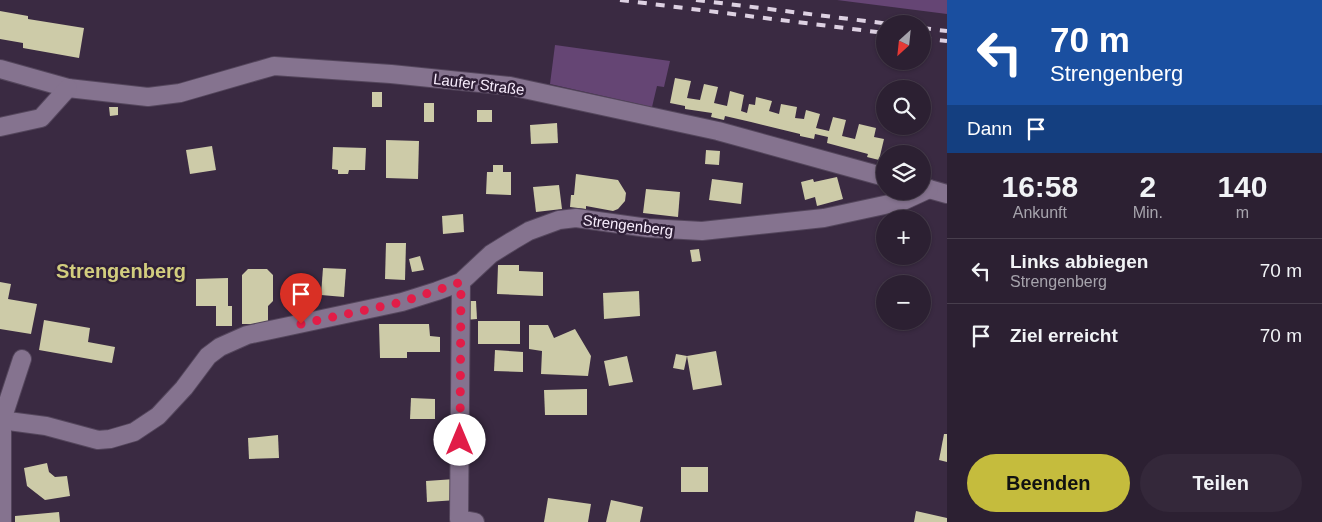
<!DOCTYPE html>
<html lang="de">
<head>
<meta charset="utf-8">
<style>
  :root { --surface:#2c2032; --page:#34283a; --text:#f1f3f6; --muted:#a6a3ac; --line:#483e4d; --accent:#c5bc3d }
  body { margin:0; font-family:Arial,sans-serif; background:var(--page); color:var(--text); height:100vh; display:flex; flex-direction:column; font-size:19px; white-space:nowrap }
  * { box-sizing:border-box; margin:0 }
  p { font-size:16px; color:var(--muted) }
  .icon { flex:none; width:28px; height:28px; fill:none; stroke:currentColor; stroke-width:2; stroke-linecap:round; stroke-linejoin:round }
  .map { position:relative; flex:1; overflow:hidden }
  .side { display:flex; flex-direction:column; background:var(--surface); width:375px }
  .side>* { flex:none }
  .top-card { background:#1a4fa0; color:#fff; overflow:hidden }
  .needle { width:32px; rotate:207deg }
  .tools { position:absolute; left:876px; top:15px; display:grid; gap:10px }
  .tools a { display:grid; place-items:center; width:55px; height:55px; border-radius:50%; background:var(--surface); box-shadow:0 1px 4px #0004,0 0 0 1px var(--line); font-size:25px }
  .pin { position:absolute; display:grid; place-items:center; width:42px; height:42px; color:#fff; margin:-51px -21px; border-radius:50% 50% 50% 0; rotate:-45deg; box-shadow:0 0 5px #0007 }
  .pin .icon { rotate:45deg }
  .me { position:absolute; width:55px; margin:-28px; rotate:0deg; stroke-linejoin:round; filter:drop-shadow(0 0 4px #0008) }
  .turn { display:flex; align-items:center; gap:18px; height:105px; padding:0 20px; font-size:22px }
  .turn .icon { width:65px; height:65px; stroke-width:2.5 }
  .turn b { display:block; font-size:35px; line-height:42px }
  .then { display:flex; align-items:center; height:48px; padding:0 20px; background:#0003; gap:10px; font-size:19px }
  .eta { display:flex; justify-content:space-evenly; align-items:center; height:85px; text-align:center }
  .eta b { font-size:30px; font-weight:600; line-height:35px }
  .primary-button { display:flex; gap:10px; margin-top:auto; padding:10px 20px }
  .primary-button a { flex:1; height:58px; border-radius:30px; background:var(--accent); color:#111; font-size:20px; font-weight:600; line-height:58px; text-align:center }
  .primary-button a+a { background:var(--page); color:var(--text) }
  ul { padding:0; list-style:none }
  li { display:flex; align-items:center; gap:15px; height:65px; padding:0 20px; border-top:1px solid var(--line) }
  li div { flex:1 }
  li b { display:block; font-size:19px }
  li em { font-style:normal }
  main { display:flex; flex:1; min-height:0 }
  .map>svg:first-child { display:block }
</style>
</head>
<body>
<main>
<div class="map">
<svg width="947" height="522" viewBox="0 0 947 522">
  <rect width="100%" height="100%" fill="#3a2a42"/>
  <!-- green -->
  <g fill="#654574">
    <path d="M837,0H947V14Z"/>
    <path d="M555,45L670,61L664,87L657,86L652,107L550,84Z"/>
  </g>
  <!-- building -->
  <g fill="#cdcba8">
    <path d="M0,11L28,16V19L84,28L79,58L23,48V43L0,39Z"/>
    <path d="M675,78L691,81L687,98L700,100L704,84L718,87L714,103L727,106L730,91L744,95L741,111L747,113L749,104L755,105L756,97L772,101L769,111L779,114L781,104L797,107L795,118L804,119L806,110L820,114L816,128L829,131L833,117L846,120L842,136L855,139L859,124L876,128L874,137L884,139L879,160L867,157L868,154L827,143L828,137L815,134L814,139L800,136V134L751,122L725,116L724,120L711,117L712,113L685,109V106L670,103Z"/>
    <rect x="372" y="92" width="10" height="15"/>
    <rect x="424" y="103" width="10" height="19"/>
    <path d="M109,107H118V115L110,116Z"/>
    <rect x="477" y="110" width="15" height="12"/>
    <path d="M557,123L558,143L531,144L530,125Z"/>
    <path d="M386,140L419,141L418,179L386,178Z"/>
    <path d="M212,146L216,170L190,174L186,150Z"/>
    <path d="M333,147L366,148L365,170H349L348,174H338V170L332,169Z"/>
    <path d="M706,150L720,151L719,165L705,164Z"/>
    <path d="M493,165H503V172H511V195L486,194L487,172H493Z"/>
    <path d="M576,174L618,180L626,193L625,201L618,209L613,211L586,206V209L570,207L571,195H574Z"/>
    <path d="M837,177L843,199L817,206L815,197L805,200L801,182L813,179L814,182Z"/>
    <path d="M712,179L743,183L741,204L709,200Z"/>
    <path d="M559,185L562,209L536,212L533,187Z"/>
    <path d="M646,189L680,192L678,217L643,213Z"/>
    <path d="M463,214L464,232L443,234L442,216Z"/>
    <path d="M386,243H406L405,280L385,279Z"/>
    <path d="M699,249L701,261L692,262L690,250Z"/>
    <path d="M420,256L424,270L412,272L409,259Z"/>
    <path d="M498,265H519V271L543,272V296L497,294Z"/>
    <path d="M323,268L346,269L344,297L321,295Z"/>
    <path d="M248,269H267L273,275V301L268,306V324H242V275Z"/>
    <path d="M228,278V306H232V326H216V306H196V279Z"/>
    <path d="M0,282L11,284L8,299L37,304L31,334L0,329Z"/>
    <path d="M639,291L640,316L604,319L603,293Z"/>
    <path d="M464,301H476L477,319L465,320Z"/>
    <path d="M44,320L90,328L88,342L115,347L112,363L39,350Z"/>
    <rect x="478" y="321" width="42" height="23"/>
    <path d="M379,324H429L430,336L440,337V352H407V358H380Z"/>
    <path d="M529,325H548L554,338L575,329L591,356L588,376L541,374L542,351L529,349Z"/>
    <path d="M495,350L523,352V372L494,371Z"/>
    <path d="M716,351L722,385L693,390L687,356L684,370L673,368L676,354L687,356Z"/>
    <path d="M627,356L633,382L609,386L604,361Z"/>
    <path d="M587,389V415H545L544,390Z"/>
    <path d="M411,398L435,399V419H410Z"/>
    <path d="M944,434H947V462L939,460Z"/>
    <path d="M278,435L279,458L249,459L248,438Z"/>
    <path d="M47,463L49,472L55,477L67,476L70,496L45,500L27,486L24,468Z"/>
    <rect x="681" y="467" width="27" height="25"/>
    <path d="M455,479L457,500L427,502L426,481Z"/>
    <path d="M548,498L591,504L588,522H544Z"/>
    <path d="M611,500L643,507L640,522H606Z"/>
    <path d="M916,511L947,518V522H914Z"/>
    <path d="M59,512L60,522H15V516Z"/>
  </g>
  <g fill="none" stroke-linecap="round" stroke-linejoin="round">
    <!-- minor casing -->
    <g stroke="#54465c" stroke-width="20">
      <g id="minor">
        <path d="M0,69L68,88L148,97L180,93L274,66L391,74L510,86L718,131L885,177"/>
        <path d="M0,127L41,118L68,88"/>
        <path d="M922,187L947,194"/>
        <path d="M461,282L459,519L475,522"/>
        <path d="M0,420L46,426L98,440L110,439L134,432L158,416L184,388L208,356L220,347L247,335L402,302L437,291L461,282L491,254L512,241L529,231L559,220L576,218L648,228L702,231L824,218L903,201L929,189"/>
        <path d="M2,522V420L22,359"/>
      </g>
    </g>
    <!-- minor -->
    <use href="#minor" stroke="#85738f" stroke-width="18"/>
    <!-- rail -->
    <g stroke="#ddd1e2" stroke-width="4" stroke-dasharray="9 9" stroke-linecap="butt">
      <path d="M620,0L885,33"/>
      <path d="M696,0L890,24"/>
      <path d="M922,28L947,31"/>
      <path d="M922,38L947,41"/>
    </g>
  </g>
  <g fill="none" stroke-linecap="round" stroke-linejoin="round">
    <!-- route -->
    <path stroke="#e11d48" stroke-width="9" stroke-dasharray="0 16.2" d="M301,324L402,302L461,282L460,440"/>
  </g>
  <g text-anchor="middle" dominant-baseline="central" stroke-width="5" stroke-linejoin="round" paint-order="stroke">
    <!-- street labels -->
    <g font-size="15" fill="#f7ecfc" stroke="#302038">
      <text transform="translate(479 84) rotate(7)">Laufer Straße</text>
      <text transform="translate(628 225) rotate(7)">Strengenberg</text>
    </g>
    <!-- district labels -->
    <g font-size="20" font-weight="bold" fill="#d2cd7e" stroke="#302038">
      <text x="121" y="271">Strengenberg</text>
    </g>
  </g>
</svg>
<div class="tools">
<a><svg class="needle" viewBox="-14 -14 28 28"><path d="M0-13l5 13h-10z" fill="#e53935"/><path d="M0 13l5-13h-10z" fill="#a6a3ac"/></svg></a>
<a><svg class="icon" aria-label="search" viewBox="0 0 24 24"><circle cx="10" cy="10" r="6"/><path d="M15 15l6 6"/></svg></a>
<a><svg class="icon" aria-label="layers" viewBox="0 0 24 24"><path d="M12 4l9 5-9 5-9-5zM3 14l9 5 9-5"/></svg></a>
<a>+</a>
<a>−</a>
</div>
<div class="pin" style="left:301px;top:324px;background:#d93025"><svg class="icon" aria-label="arrive" viewBox="0 0 24 24"><path d="M6 21V4h12l-3 4 3 4H6"/></svg></div>
<svg class="me" style="left:460px;top:440px" viewBox="-20 -20 40 40"><circle r="19" fill="#fff"/><path d="M0-13L10 11 0 6-10 11z" fill="#e11d48"/></svg>
</div>
<section class="side">
<div class="top-card">
<div class="turn"><svg class="icon" aria-label="left" viewBox="0 0 24 24"><path d="M17 20v-9H6M10 6l-5 5 5 5"/></svg><div><b>70 m</b>Strengenberg</div></div>
<div class="then">Dann<svg class="icon" aria-label="arrive" viewBox="0 0 24 24"><path d="M6 21V4h12l-3 4 3 4H6"/></svg></div>
</div>
<div class="eta">
<div><b>16:58</b><p>Ankunft</p></div>
<div><b>2</b><p>Min.</p></div>
<div><b>140</b><p>m</p></div>
</div>
<ul>
<li><svg class="icon" aria-label="left" viewBox="0 0 24 24"><path d="M17 20v-9H6M10 6l-5 5 5 5"/></svg><div><b>Links abbiegen</b><p>Strengenberg</p></div><em>70 m</em></li>
<li><svg class="icon" aria-label="arrive" viewBox="0 0 24 24"><path d="M6 21V4h12l-3 4 3 4H6"/></svg><div><b>Ziel erreicht</b></div><em>70 m</em></li>
</ul>
<div class="primary-button"><a>Beenden</a><a>Teilen</a></div>
</section>
</main>
</body>
</html>
